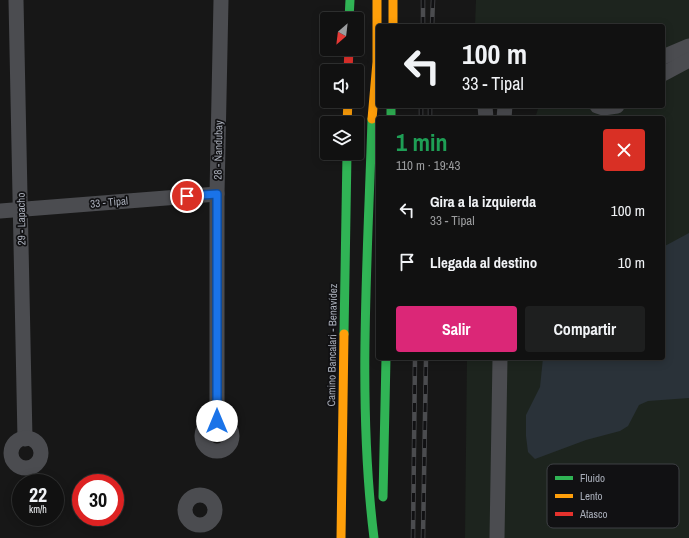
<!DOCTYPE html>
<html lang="es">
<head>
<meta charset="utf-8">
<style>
  :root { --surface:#111; --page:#1e1f1f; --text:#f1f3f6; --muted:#9c9d9f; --line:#303131; --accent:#db2777 }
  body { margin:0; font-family:"Archivo Narrow",sans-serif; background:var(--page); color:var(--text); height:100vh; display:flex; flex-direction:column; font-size:15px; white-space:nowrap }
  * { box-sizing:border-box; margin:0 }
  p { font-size:13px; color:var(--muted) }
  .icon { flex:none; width:22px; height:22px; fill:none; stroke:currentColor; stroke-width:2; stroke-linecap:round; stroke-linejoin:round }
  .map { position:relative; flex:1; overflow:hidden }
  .drawer { position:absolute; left:376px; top:116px; width:289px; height:244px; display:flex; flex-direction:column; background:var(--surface); border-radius:4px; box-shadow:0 2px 10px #0003,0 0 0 1px var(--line) }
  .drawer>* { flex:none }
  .hud { position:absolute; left:376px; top:24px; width:289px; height:84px; border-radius:4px; box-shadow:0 2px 10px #0003,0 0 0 1px var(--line); background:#111; color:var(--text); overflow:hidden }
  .needle { width:26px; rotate:208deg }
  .controls { position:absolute; left:320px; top:12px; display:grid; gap:8px }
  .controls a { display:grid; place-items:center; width:44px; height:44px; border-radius:4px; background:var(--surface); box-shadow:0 2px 10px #0003,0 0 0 1px var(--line); font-size:20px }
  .speed { position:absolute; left:12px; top:474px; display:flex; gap:8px; font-size:20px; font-weight:700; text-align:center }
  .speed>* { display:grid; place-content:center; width:52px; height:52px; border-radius:50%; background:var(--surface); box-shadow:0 2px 10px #0003,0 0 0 1px var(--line); line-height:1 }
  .speed small { font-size:10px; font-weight:400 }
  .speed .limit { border:6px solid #d22; background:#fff; color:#111 }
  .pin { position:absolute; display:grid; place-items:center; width:34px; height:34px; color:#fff; margin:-17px; border:2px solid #fff; border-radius:50%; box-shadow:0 1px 4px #0007 }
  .me { position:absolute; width:44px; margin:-22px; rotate:0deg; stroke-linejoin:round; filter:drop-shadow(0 0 3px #0008) }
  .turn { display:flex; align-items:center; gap:14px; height:84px; padding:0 20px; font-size:18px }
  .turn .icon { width:52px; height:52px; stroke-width:2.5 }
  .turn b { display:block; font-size:28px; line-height:34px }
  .round { display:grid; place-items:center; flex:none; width:42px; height:42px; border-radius:4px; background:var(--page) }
  .summary { display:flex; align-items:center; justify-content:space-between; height:68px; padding:0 20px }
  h1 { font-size:24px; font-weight:700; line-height:30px; color:#1e9e55 }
  .button { display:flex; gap:8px; margin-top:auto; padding:8px 20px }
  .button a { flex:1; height:46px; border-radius:4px; background:var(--accent); color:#fff; font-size:16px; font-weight:700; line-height:46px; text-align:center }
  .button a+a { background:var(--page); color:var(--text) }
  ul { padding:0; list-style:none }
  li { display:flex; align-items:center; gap:12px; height:52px; padding:0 20px }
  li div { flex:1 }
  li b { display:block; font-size:15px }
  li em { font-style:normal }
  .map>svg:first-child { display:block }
</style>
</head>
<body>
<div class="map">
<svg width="689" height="538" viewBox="0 0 689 538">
  <rect width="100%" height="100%" fill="#171717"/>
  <!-- green -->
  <path fill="#1d241e" d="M476,0H689V538H465L467,358H663V118H535L539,106H663V26H475Z"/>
  <!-- water -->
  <path fill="#2a3239" d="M689,233V398L648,401L639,405L628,426L620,431L586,440L535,459L528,452L526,436V415L540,387L543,358H663V247Z"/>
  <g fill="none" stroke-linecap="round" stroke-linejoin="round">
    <!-- street -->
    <g stroke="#4b4c50" stroke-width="15">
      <path d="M16,0L25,439"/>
      <path d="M663,57L689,46"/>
      <path d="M663,74L689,60"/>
      <path d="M485,106L486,118"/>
      <path d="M597,106L603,108L617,106"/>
      <path d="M504,118L505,106"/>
      <path d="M0,211L217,194"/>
      <path d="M217,421V194L221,0"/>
      <circle cx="217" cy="436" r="15"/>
      <circle cx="26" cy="453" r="15"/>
      <circle cx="200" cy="510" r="15"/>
      <path d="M497,538L500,358"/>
    </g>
    <!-- fast -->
    <g stroke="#30b455" stroke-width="9">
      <path d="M349,19L350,0"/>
      <path d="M391,106V118"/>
      <path d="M372,119C368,256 357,402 374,538"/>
      <path d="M344,334L347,153"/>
      <path d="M383,497L386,358"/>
    </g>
    <!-- slow -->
    <g stroke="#ff9f0a" stroke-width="9">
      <path d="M393,0V26"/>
      <path d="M372,119L377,62V0"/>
      <path d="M347,123L348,101"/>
      <path d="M341,538L344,334"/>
    </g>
    <!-- jam -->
    <path stroke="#e5322d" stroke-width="9" d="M348,71L349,49"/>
    <!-- rail casing -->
    <g stroke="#4b4c4f" stroke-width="4.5">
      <g id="rail">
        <path d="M423,26V0"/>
        <path d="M432,26L433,0"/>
        <path d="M421,118V106"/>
        <path d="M430,118V106"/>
        <path d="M413,538L415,358"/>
        <path d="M423,538L426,358"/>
      </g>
    </g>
    <!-- rail -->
    <use href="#rail" stroke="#111113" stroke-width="3" stroke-dasharray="9" stroke-linecap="butt"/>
  </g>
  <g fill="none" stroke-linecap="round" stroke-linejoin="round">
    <!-- route casing -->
    <g stroke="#114b97" stroke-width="10">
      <path id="route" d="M187,196L217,194V421"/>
    </g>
    <!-- route -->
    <use href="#route" stroke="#1a73e8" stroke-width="7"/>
  </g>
  <g text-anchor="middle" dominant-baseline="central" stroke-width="3.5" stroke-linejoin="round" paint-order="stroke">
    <!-- street labels -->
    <g font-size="11" fill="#a8adb8" stroke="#111113">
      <text transform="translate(218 150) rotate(-89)">28 - Ñandubay</text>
      <text transform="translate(109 202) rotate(-5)">33 - Tipal</text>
      <text transform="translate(21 219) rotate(-91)">29 - Lapacho</text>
      <text transform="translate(332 345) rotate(-89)">Camino Bancalari - Benavídez</text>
    </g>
  </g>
  <!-- legend -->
  <rect x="547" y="464" width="132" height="64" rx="6" fill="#111113" stroke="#3e4045" stroke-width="1"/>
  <rect x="555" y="476" width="18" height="4" fill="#30b455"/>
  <rect x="555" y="494" width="18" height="4" fill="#ff9f0a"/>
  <rect x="555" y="512" width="18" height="4" fill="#e5322d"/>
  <g font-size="11" fill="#a8adb8">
    <text x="580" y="482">Fluido</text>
    <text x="580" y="500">Lento</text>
    <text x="580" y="518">Atasco</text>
  </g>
</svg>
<div class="controls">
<a><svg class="needle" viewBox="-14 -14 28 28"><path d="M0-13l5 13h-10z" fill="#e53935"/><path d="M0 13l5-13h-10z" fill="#9c9d9f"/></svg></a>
<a><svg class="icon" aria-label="sound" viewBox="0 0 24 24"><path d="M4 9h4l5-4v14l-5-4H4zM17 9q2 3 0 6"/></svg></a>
<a><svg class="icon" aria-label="layers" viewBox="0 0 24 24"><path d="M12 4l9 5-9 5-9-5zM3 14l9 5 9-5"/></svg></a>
</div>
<div class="speed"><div>22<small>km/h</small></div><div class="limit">30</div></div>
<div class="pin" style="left:187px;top:196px;background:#d93025"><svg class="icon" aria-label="arrive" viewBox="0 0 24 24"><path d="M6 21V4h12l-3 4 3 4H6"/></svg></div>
<svg class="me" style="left:217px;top:421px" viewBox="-20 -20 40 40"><circle r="19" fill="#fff"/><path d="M0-13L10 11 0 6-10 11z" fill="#1a73e8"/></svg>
<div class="hud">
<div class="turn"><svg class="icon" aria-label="left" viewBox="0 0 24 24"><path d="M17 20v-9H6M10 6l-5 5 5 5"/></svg><div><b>100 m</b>33 - Tipal</div></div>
</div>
<section class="drawer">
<div class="summary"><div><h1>1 min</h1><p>110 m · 19:43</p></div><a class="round" style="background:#d93025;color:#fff"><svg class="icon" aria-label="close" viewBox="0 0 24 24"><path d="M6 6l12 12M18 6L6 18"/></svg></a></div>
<ul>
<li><svg class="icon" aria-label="left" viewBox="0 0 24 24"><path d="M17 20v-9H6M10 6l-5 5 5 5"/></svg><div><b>Gira a la izquierda</b><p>33 - Tipal</p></div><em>100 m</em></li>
<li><svg class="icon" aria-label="arrive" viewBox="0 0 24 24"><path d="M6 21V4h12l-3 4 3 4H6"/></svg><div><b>Llegada al destino</b></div><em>10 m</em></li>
</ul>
<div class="button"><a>Salir</a><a>Compartir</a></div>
</section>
</div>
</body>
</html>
